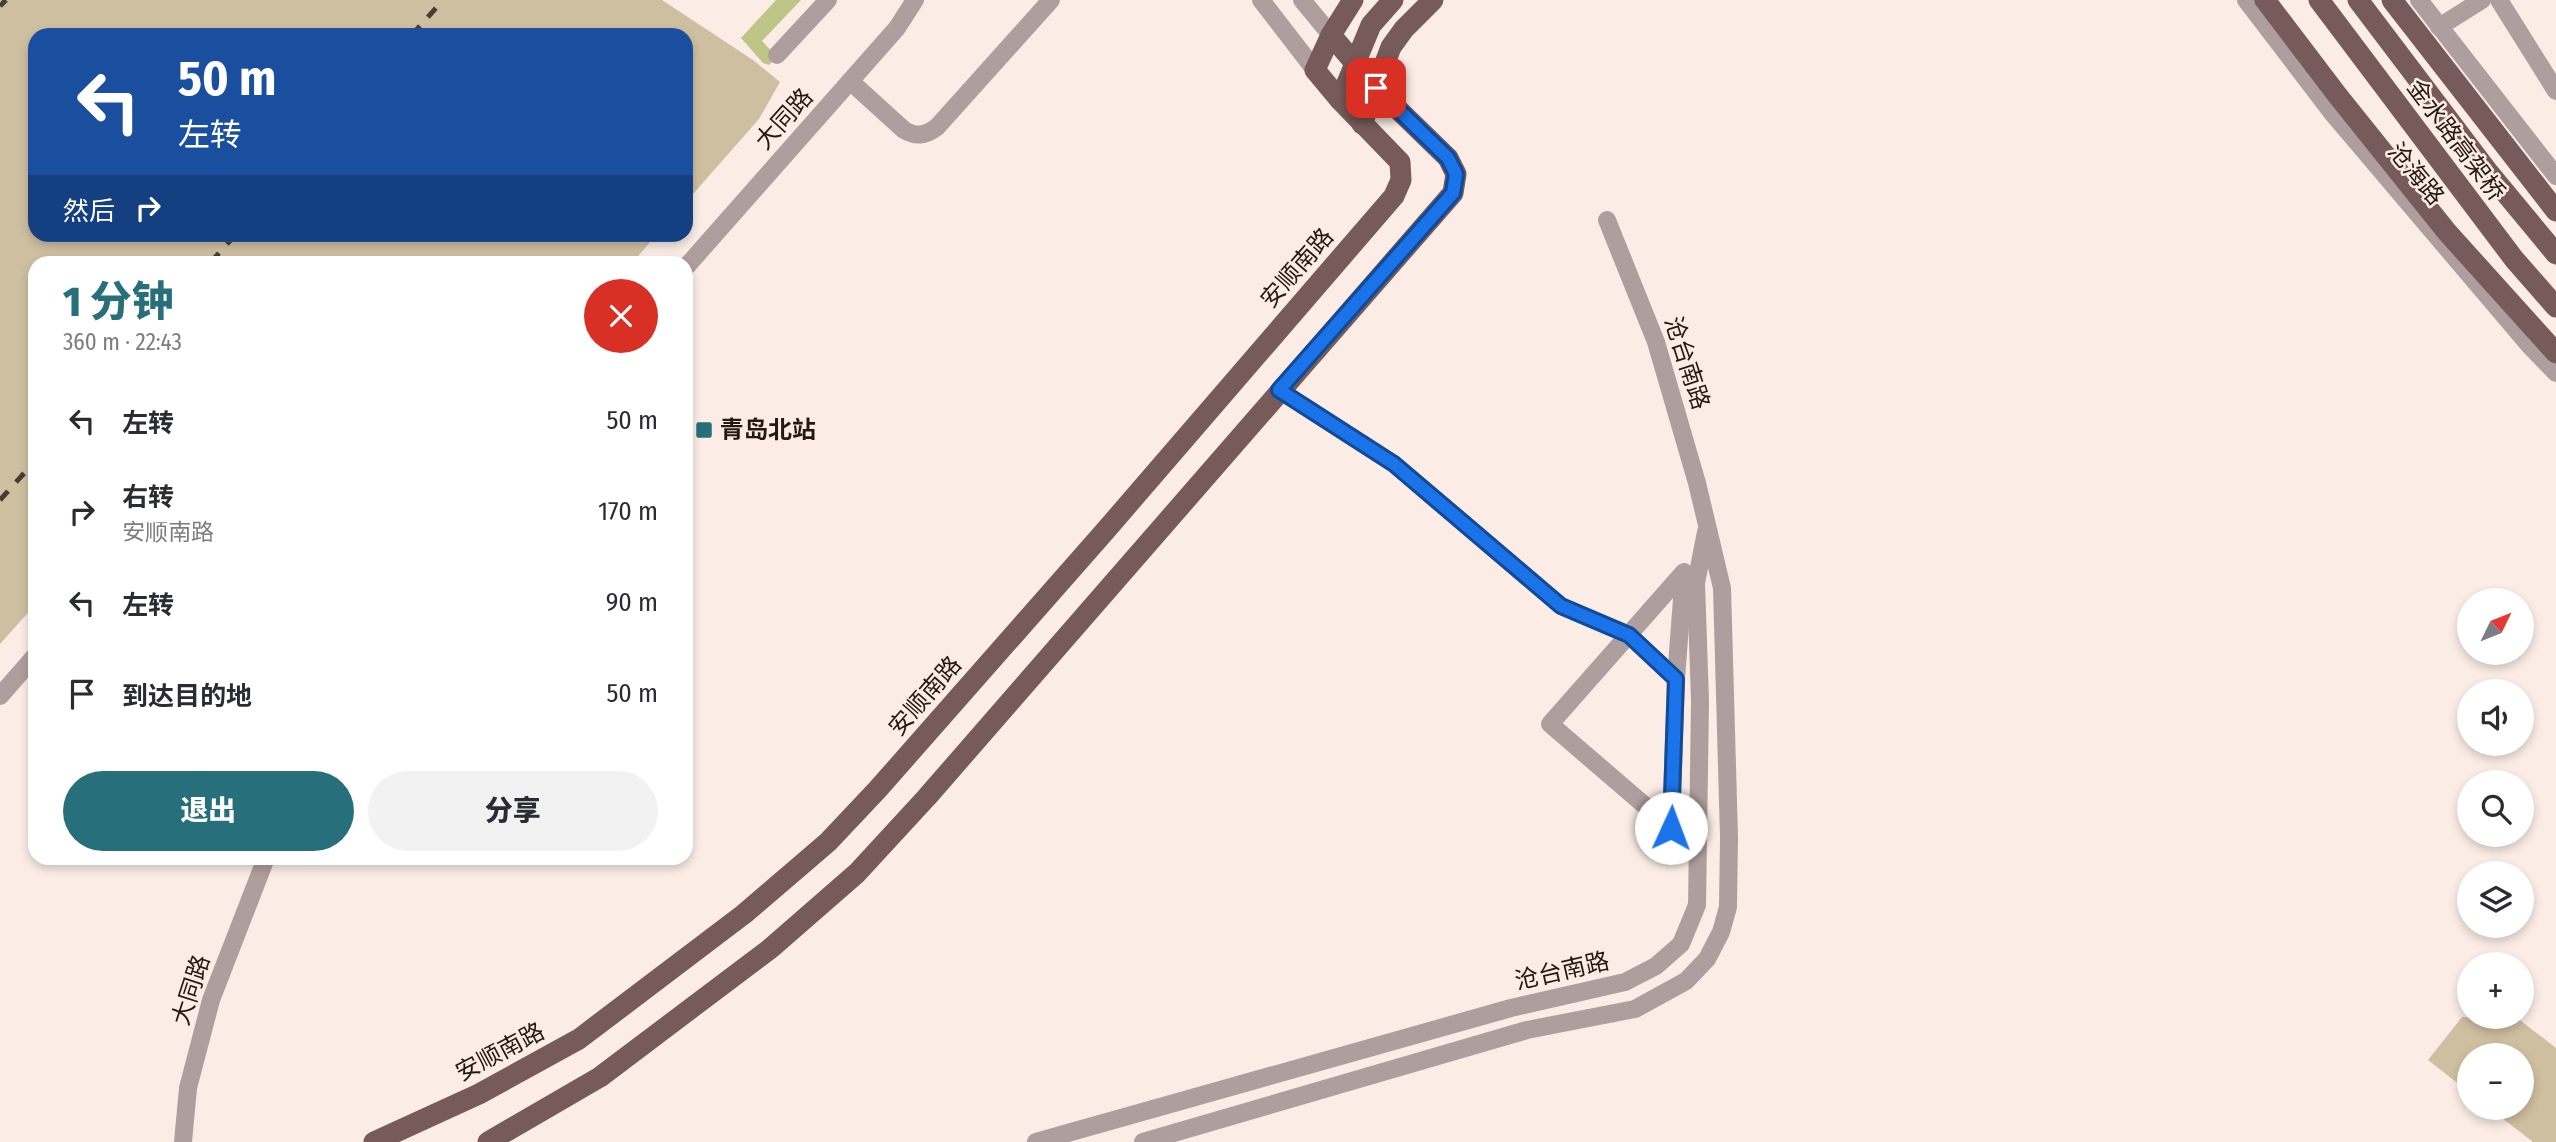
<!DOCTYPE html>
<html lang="zh">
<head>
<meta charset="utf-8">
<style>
  :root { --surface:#fff; --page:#f2f2f3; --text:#2b2b33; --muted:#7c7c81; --accent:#276f7a }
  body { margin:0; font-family:"Fira Sans Condensed","Noto Sans SC",sans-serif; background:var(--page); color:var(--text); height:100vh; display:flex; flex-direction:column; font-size:26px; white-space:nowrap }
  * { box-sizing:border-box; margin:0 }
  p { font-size:23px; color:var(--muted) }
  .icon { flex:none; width:38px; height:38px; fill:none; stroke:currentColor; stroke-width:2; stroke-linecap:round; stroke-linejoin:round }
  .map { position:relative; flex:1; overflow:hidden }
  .sheet { position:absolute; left:28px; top:256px; width:665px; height:609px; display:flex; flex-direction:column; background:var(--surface); border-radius:21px; box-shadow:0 4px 10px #0003 }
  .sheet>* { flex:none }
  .hud { position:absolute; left:28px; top:28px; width:665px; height:214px; border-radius:21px; box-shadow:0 4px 10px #0003; background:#1a4fa0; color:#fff; overflow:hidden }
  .needle { width:46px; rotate:47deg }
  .tools { position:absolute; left:2457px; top:588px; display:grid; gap:14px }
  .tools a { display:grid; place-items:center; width:77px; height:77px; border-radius:50%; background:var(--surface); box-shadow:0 4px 10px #0003; font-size:35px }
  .pin { position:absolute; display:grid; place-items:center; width:60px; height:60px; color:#fff; margin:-30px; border-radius:14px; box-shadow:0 4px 10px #0006 }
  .me { position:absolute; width:77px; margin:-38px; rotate:2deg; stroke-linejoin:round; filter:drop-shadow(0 0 5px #0008) }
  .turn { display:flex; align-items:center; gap:24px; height:147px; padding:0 35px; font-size:32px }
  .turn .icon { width:91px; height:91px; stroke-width:2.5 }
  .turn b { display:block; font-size:49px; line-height:60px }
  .then { display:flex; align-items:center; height:66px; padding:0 35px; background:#0003; gap:14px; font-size:26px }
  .round { display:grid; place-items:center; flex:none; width:74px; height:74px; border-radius:37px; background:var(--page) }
  .summary { display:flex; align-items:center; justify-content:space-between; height:119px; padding:0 35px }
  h1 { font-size:42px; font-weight:800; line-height:52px; color:var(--accent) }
  .action { display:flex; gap:14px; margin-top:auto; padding:14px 35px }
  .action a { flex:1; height:80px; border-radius:42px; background:var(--accent); color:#fff; font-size:28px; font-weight:800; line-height:80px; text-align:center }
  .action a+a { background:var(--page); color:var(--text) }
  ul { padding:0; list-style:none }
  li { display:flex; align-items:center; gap:21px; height:91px; padding:0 35px }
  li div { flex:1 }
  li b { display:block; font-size:26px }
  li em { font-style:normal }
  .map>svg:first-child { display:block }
</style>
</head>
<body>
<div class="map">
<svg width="2556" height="1142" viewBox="0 0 2556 1142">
  <rect width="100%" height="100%" fill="#fbede6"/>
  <!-- green -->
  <path fill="#bdc587" d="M776,0H801L762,41L777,57L769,65L763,63L741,38Z"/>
  <!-- building -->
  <g fill="#cfbfa1">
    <path d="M0,0H662L753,60L780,82L759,119L686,202V35H35V234H657L633,262H35V605L0,644Z"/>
    <path d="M2462,1017H2516L2556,1048V1142H2533L2489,1108H2522V1055H2469V1092L2428,1060Z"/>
  </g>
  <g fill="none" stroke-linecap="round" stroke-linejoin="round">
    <!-- minor -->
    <g stroke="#af9e9e" stroke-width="18">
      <path d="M1261,0L1315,70"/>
      <path d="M1302,0L1331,35"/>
      <path d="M2246,0L2333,114L2529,345L2556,373"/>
      <path d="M2419,0L2556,176"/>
      <path d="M2499,0L2556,91"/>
      <path d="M2439,27L2482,0"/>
      <path d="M777,55L828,0"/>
      <path d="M850,81L904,130C916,137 925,136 937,127L1051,0"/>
      <path d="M686,267L897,28L915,0"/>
      <path d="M1279,390L1394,464L1561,606L1629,635L1676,679"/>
      <path d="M1684,572L1676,679L1671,828L1550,724Z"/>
      <path d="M0,696L35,656"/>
      <path d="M183,1142L188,1088L211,1000L266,858"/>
      <path d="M1036,1142L1511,1008L1625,982L1656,966L1681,944L1697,905L1700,701L1696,583L1706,532"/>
      <path d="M1143,1142L1527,1030L1635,1009L1686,981L1707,959L1721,932L1728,907L1729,837L1722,588L1697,483L1656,342L1607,220"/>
    </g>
    <!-- major -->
    <g stroke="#775b5a" stroke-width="21">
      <path d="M2265,0L2338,96L2447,232L2556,353"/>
      <path d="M2319,0L2514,259L2556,307"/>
      <path d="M2358,0L2489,173L2556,254"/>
      <path d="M2392,0L2556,211"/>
      <path d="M1340,100L1371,25L1393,0"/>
      <path d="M1362,124L1391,47L1404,29L1433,0"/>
      <path d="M374,1142L479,1094L579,1039L744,914L828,842L878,789L1106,530L1394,196L1401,180L1400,162L1340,100L1315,70L1331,35L1353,0"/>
      <path d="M488,1142L600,1077L771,948L857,873L927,797L1453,193L1456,174L1448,158L1376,88L1331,35"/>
    </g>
    <!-- rail -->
    <g stroke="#483c35" stroke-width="5" stroke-dasharray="12 12" stroke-linecap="butt">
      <path d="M0,6L6,0"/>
      <path d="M412,35L443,0"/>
      <path d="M211,262L236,234"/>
      <path d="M0,500L35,461"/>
    </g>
  </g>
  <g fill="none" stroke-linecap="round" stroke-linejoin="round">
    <!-- route casing -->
    <g stroke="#114b97" stroke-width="18">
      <path id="route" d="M1376,88L1448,158L1456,174L1453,193L1279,390L1394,464L1561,606L1629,635L1676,679L1671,828"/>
    </g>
    <!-- route -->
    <use href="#route" stroke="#1a73e8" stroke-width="12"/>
  </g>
  <!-- markers -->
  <rect fill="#276f7a" stroke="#fbede6" stroke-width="2.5" x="695" y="421" width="18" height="18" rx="3.5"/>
  <g text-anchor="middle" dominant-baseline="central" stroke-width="5" stroke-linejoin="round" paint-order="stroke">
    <!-- street labels -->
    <g font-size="24" fill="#251a13" stroke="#fbede6">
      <text transform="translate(784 119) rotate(-48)">大同路</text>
      <text transform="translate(2456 140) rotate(53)">金水路高架桥</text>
      <text transform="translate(2416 174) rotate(50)">沧海路</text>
      <text transform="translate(1297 268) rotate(-49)">安顺南路</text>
      <text transform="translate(1687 363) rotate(72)">沧台南路</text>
      <text transform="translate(925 696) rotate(-49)">安顺南路</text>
      <text transform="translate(1562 971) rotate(-13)">沧台南路</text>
      <text transform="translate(191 990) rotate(-72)">大同路</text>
      <text transform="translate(500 1052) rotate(-28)">安顺南路</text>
    </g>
    <!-- poi labels -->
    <g font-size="24" font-weight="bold" fill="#251a13" stroke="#fbede6" text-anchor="start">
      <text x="720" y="430">青岛北站</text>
    </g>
  </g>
</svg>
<div class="tools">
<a><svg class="needle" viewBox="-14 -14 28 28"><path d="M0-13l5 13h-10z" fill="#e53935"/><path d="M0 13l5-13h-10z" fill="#7c7c81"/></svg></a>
<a><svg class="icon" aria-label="sound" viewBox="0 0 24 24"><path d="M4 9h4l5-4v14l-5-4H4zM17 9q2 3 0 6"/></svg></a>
<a><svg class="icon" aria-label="search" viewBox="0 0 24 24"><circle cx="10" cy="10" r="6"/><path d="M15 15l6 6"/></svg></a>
<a><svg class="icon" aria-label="layers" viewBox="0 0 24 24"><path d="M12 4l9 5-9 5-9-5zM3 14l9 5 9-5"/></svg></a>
<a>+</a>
<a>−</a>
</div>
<div class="pin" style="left:1376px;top:88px;background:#d93025"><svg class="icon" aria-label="arrive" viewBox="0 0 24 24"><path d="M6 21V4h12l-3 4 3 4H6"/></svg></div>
<svg class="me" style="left:1671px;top:828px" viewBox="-20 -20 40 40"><circle r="19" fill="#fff"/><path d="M0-13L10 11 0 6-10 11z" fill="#1a73e8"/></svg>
<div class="hud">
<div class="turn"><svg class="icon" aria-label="left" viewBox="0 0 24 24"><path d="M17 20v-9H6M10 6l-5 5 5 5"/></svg><div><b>50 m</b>左转</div></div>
<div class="then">然后<svg class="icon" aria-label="right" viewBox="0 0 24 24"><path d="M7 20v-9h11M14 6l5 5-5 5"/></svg></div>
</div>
<section class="sheet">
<div class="summary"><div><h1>1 分钟</h1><p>360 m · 22:43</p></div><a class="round" style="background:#d93025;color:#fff"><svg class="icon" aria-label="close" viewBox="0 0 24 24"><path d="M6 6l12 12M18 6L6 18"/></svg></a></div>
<ul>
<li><svg class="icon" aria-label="left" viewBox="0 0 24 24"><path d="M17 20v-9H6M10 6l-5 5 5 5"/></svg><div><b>左转</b></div><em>50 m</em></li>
<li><svg class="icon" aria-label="right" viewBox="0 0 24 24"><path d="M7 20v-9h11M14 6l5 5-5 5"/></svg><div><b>右转</b><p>安顺南路</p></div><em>170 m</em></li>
<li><svg class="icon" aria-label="left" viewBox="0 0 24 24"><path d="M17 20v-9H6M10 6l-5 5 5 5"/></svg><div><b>左转</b></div><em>90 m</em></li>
<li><svg class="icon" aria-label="arrive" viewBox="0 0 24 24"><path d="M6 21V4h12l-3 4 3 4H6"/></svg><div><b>到达目的地</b></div><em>50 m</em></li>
</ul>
<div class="action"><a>退出</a><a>分享</a></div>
</section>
</div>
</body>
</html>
